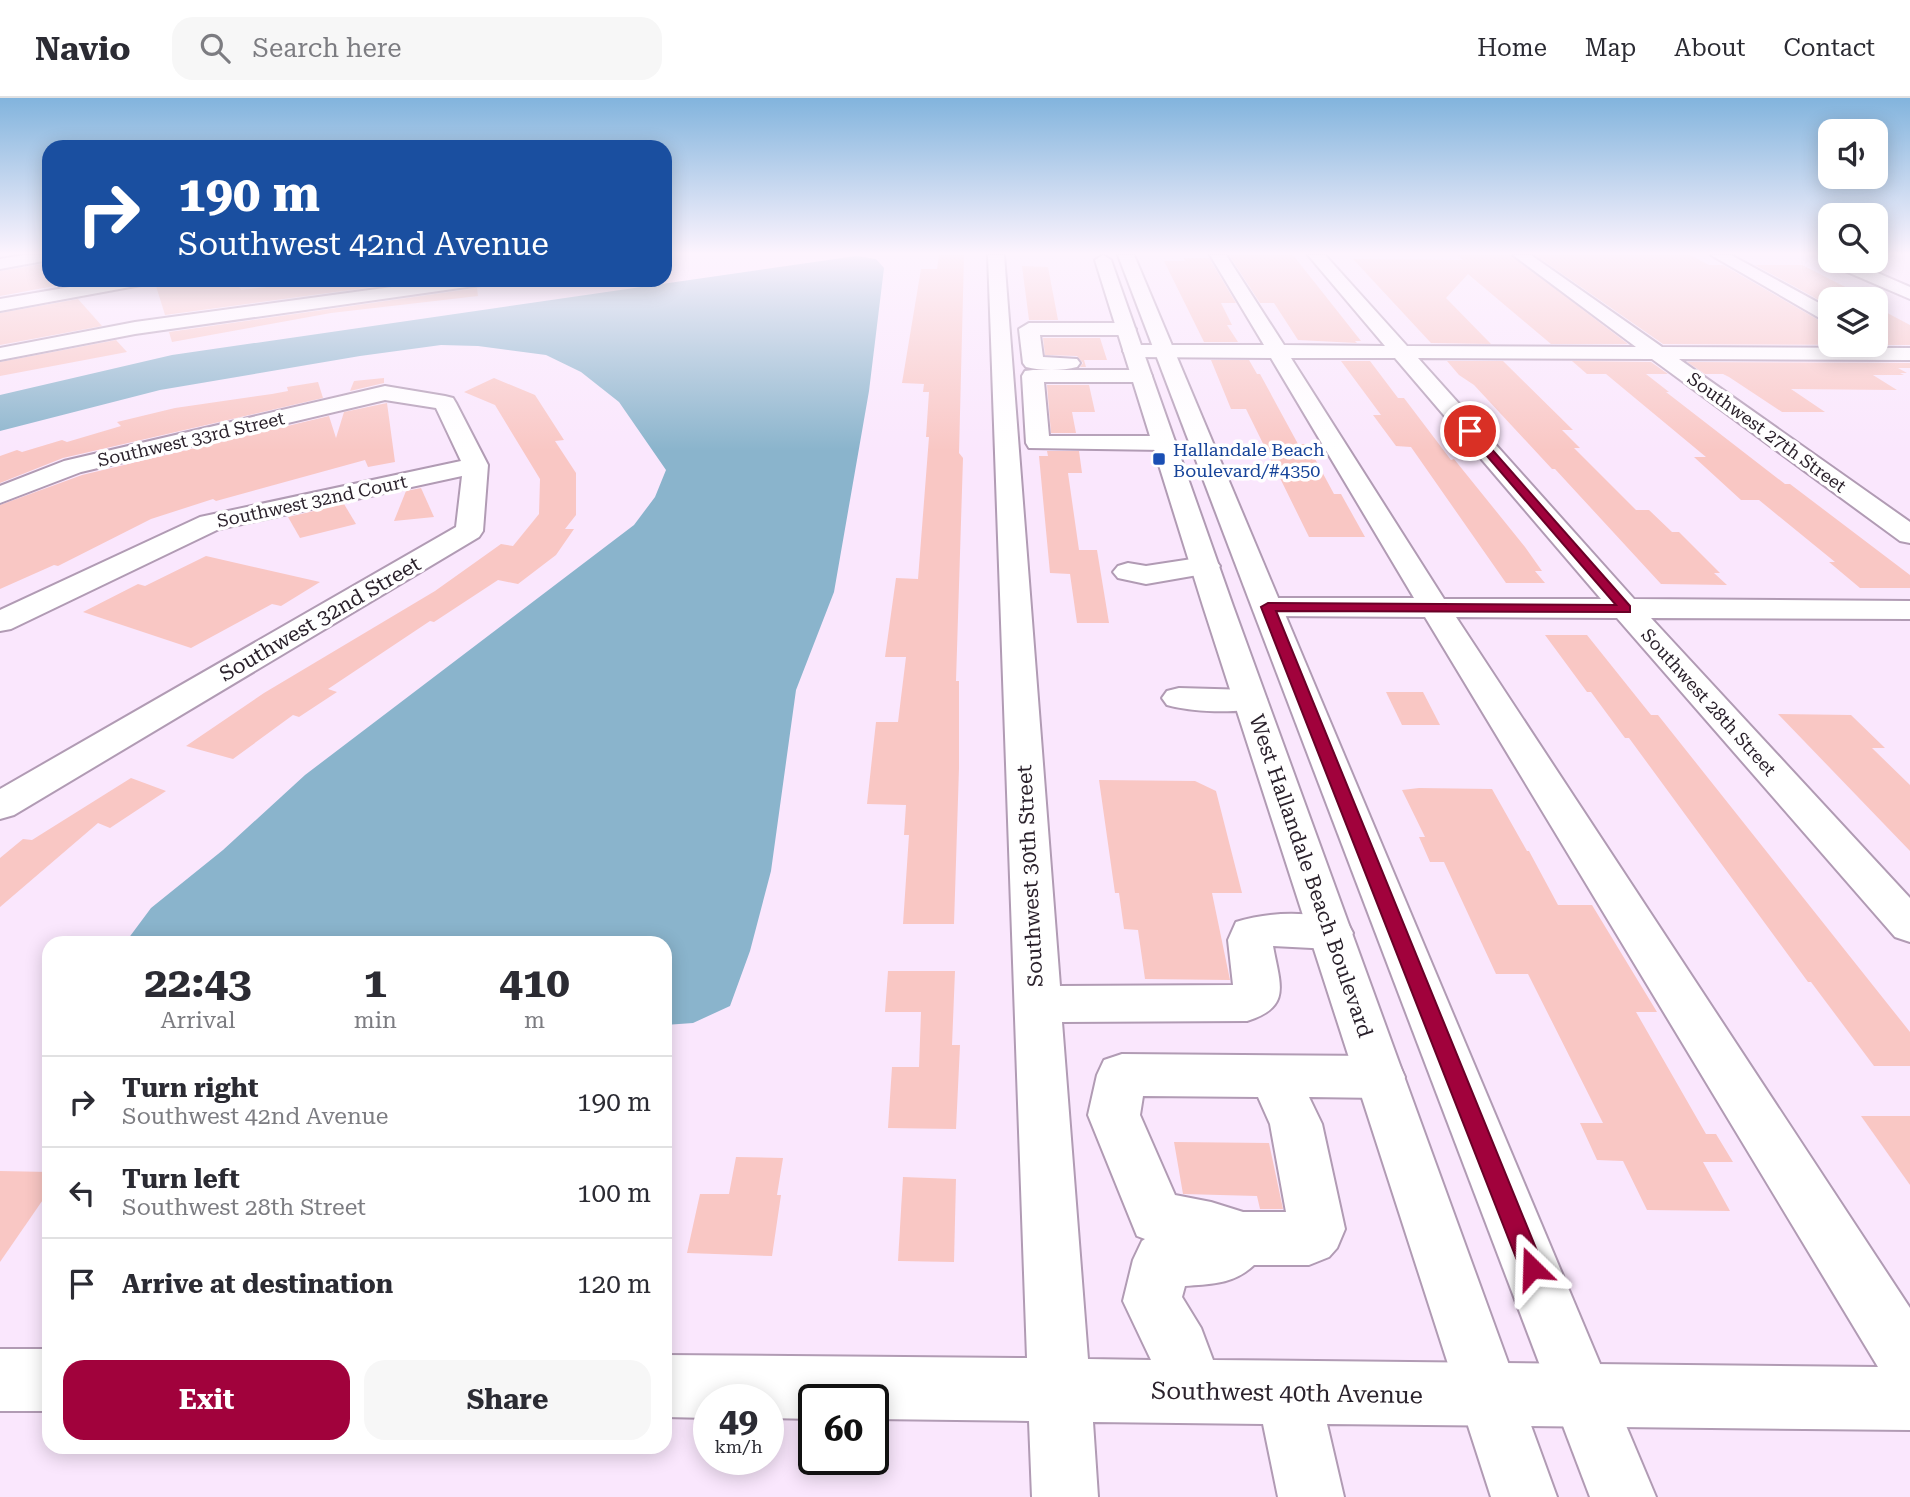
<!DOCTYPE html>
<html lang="en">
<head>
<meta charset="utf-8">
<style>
  :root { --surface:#fff; --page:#f7f7f7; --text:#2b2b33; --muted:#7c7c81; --line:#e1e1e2; --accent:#a1023c }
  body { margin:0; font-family:"Roboto Serif",serif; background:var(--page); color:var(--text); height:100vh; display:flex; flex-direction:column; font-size:26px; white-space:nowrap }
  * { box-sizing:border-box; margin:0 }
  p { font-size:23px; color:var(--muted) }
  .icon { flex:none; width:38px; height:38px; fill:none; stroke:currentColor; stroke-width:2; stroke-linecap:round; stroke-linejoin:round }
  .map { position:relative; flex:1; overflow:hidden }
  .sheet { position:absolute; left:42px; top:838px; width:630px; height:518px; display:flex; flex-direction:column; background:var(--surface); border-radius:21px; box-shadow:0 4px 18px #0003 }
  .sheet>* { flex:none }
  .guide { position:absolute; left:42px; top:42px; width:630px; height:147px; border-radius:21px; box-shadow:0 4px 18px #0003; background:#1a4fa0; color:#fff; overflow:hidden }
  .controls { position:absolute; left:1818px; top:21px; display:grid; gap:14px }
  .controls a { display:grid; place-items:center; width:70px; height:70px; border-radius:14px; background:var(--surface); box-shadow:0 4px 18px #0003; font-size:35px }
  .speed { position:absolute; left:693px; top:1286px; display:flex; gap:14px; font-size:35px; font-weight:700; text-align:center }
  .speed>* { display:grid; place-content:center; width:91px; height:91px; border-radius:50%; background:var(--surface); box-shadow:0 4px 18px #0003; line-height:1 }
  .speed small { font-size:18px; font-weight:400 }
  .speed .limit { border:4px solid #111; border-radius:10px; background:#fff; color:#111 }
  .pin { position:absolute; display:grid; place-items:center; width:60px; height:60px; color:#fff; margin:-30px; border:4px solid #fff; border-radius:50%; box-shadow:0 2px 7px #0007 }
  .me { position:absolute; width:77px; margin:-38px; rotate:338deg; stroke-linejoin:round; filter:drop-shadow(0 0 5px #0008) }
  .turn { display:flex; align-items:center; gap:24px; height:147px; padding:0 21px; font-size:32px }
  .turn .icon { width:91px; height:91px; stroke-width:2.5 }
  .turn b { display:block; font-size:49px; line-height:60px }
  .eta { display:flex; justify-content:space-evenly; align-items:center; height:119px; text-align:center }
  .eta b { font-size:42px; font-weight:700; line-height:49px }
  .action { display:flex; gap:14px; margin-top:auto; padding:14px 21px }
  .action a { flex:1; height:80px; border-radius:21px; background:var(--accent); color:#fff; font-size:28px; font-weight:700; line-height:80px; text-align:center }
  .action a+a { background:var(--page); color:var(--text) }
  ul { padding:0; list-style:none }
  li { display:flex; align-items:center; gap:21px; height:91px; padding:0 21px; border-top:2px solid var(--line) }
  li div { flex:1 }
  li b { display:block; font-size:26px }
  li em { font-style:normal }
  header { display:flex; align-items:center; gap:42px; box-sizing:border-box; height:98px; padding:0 35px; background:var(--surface); border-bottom:2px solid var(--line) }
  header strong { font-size:33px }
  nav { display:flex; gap:38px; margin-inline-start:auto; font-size:24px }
  .search { width:490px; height:63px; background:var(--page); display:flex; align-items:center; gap:18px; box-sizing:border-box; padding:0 24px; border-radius:21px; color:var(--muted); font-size:26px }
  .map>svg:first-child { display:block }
</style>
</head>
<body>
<header>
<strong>Navio</strong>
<div class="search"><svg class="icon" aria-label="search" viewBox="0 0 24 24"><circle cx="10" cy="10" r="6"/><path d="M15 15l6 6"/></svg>Search here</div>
<nav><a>Home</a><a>Map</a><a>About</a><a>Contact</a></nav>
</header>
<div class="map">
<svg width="1910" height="1399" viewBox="0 0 1910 1399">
  <rect width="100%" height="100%" fill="#fae7fd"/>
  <!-- water -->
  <path fill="#8ab4cc" d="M856,158L876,161L884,170L869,293L834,494L796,592L771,773L750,853L730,908L693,925L665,927V845H125L151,810L223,752L305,677L634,427L655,399L666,372L619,304L581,274L546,257L478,248L441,247L360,258L160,292L0,333V297L172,257Z"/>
  <!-- building -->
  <g fill="#f9c7c4">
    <path d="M939,157H964L959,355L963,360L956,583H959V670L954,826H903L909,737H904L906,707L867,706L876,624H898L906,559H885L896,480L918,481L929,339H926L929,294H923L924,286L902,285L921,171H937Z"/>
    <path d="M1229,157H1293L1361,243H1355L1357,245L1298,242L1274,205H1260Z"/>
    <path d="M1457,157H1511L1628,246H1551L1468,176L1446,200L1491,246L1431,245L1353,161L1463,162Z"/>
    <path d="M1535,157H1690L1709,167H1723L1822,224L1830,226V247H1876V209L1910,227V247L1663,246Z"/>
    <path d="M1184,160H1209L1236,205H1221L1232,227H1227L1238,244H1204L1164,163H1185Z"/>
    <path d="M49,165V182H74L76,184L0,198V173Z"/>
    <path d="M1755,167H1802L1869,201H1830V208Z"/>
    <path d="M1022,168L1048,169L1058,222H1029Z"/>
    <path d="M198,182H235L241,192L324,182H424L165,217L156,188Z"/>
    <path d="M477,190L478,198L331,215L172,244L169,234Z"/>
    <path d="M78,201L102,228L0,247V215Z"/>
    <path d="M1043,240H1100L1107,262H1084L1086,269H1080L1083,265L1077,258L1045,257Z"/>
    <path d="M116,242L127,254L0,278V264Z"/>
    <path d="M1211,262H1249L1257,276H1260L1298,346H1307L1334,396H1341L1365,439H1309L1246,311H1231Z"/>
    <path d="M1341,263H1370L1398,300H1404L1451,362L1454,361L1525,449L1542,473H1535L1545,485H1506L1411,349L1396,348L1373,317H1381Z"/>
    <path d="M1447,263H1503L1573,332H1562L1580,350H1574L1636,412H1649L1672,434H1679L1720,475H1714L1727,487L1661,486L1555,371H1552L1474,287L1459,277Z"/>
    <path d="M1572,263L1651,264L1668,276H1646L1669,294H1666L1785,386H1790L1910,477V490H1860L1829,464H1835L1759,402H1741L1694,359H1706L1606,276H1587Z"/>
    <path d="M1687,264L1910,265V270H1898L1907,275H1900L1904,277H1873L1897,292L1791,291L1825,314H1782L1729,279L1723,276H1705Z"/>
    <path d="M384,280V285L350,293L354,283Z"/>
    <path d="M494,280L535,297L564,342L555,343L576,375V417L565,431H574L556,457L518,486L498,482L434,524L430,523L328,591L337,594L299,619L293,617L233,661L186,648L264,595L435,493L501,446L513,448L539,416L540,381L495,307L464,294Z"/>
    <path d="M318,284L323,300L63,360L0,385V358L17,352L22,354L62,342L67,344L121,328L117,324L175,310L272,296L288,293L287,289Z"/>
    <path d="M1047,287H1089L1095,314H1072L1076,335H1051Z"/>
    <path d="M387,305L395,364L368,369L365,362L216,403L213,401L151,421L58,468L54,467L0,491V407L82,377L329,318L336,340L344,314Z"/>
    <path d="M1047,353H1079L1082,375H1068L1079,452H1097L1109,525H1077L1070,476L1050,475L1039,358H1048Z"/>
    <path d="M421,390L434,419L394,423L406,393Z"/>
    <path d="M344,406L356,426L300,440L288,419Z"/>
    <path d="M206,458L320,484L281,508L272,506L191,550L83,514L138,486L145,488Z"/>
    <path d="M1545,537H1587L1651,617H1658L1910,934V968H1874L1811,884H1808L1629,640H1625L1591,594H1587Z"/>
    <path d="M1386,594H1423L1440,627H1402Z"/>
    <path d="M1778,616L1851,617L1885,650H1872L1910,687V753Z"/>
    <path d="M131,680L166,693L110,730L98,725L0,809V760L23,741L32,742Z"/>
    <path d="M1099,682L1195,683L1216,693L1242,795H1212L1230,882L1145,881L1138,832L1124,831L1119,795H1115Z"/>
    <path d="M1419,690L1492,691L1527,753H1529L1558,807H1592L1657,914H1636L1706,1036H1716L1733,1064H1703L1730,1113L1647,1112L1623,1063L1597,1062L1580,1025H1603L1528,876H1496L1444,764H1430L1419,739H1425L1402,692Z"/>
    <path d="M888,873H955L952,947H960L956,1031L888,1030L892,969H919L921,914H885Z"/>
    <path d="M1861,1018H1910V1087Z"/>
    <path d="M1174,1044L1269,1045L1283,1111H1260L1257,1098L1183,1096Z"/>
    <path d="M736,1059L783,1060L777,1097H781L772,1158L687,1155L700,1096H729Z"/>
    <path d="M0,1073L49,1074V1093L0,1164Z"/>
    <path d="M903,1079L956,1081L954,1164L898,1163Z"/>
  </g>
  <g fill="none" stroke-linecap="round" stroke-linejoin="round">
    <!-- minor casing -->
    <g stroke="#b19bb4" stroke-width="4">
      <g id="minor">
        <path d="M24,157H49V162L0,171V161Z"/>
        <path d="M988,157H1004L1060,888L1233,887L1228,842L1236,824C1271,813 1312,813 1347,824L1353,835L1347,846L1331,851L1273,848C1280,887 1292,909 1247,923L1062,924L1088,1261L1151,1262L1123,1203L1133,1162L1142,1143L1145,1141L1137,1138L1088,1017L1097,977L1104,962L1122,956L1380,958L1398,964L1405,979L1398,994L1380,1000L1309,999L1322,1026L1345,1131L1337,1150L1329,1159L1309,1167H1254C1234,1186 1212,1186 1185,1188L1182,1199L1201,1230L1213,1262L1878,1269L1425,519L1268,518L1257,516L1253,509L1257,502L1268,500H1414L1271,260L1133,259L1126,257L1123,253L1126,249L1133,247H1264L1210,157H1226L1284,247L1385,248L1308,157H1325L1407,248L1636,249L1513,157H1531L1662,249L1910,250V262L1679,261L1910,424V445L1900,443L1652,261L1418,260L1634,501L1910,503V521L1651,520L1910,800V844L1895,839L1617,520L1456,519L1910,1210V1332L1327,1326L1344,1399H1278L1263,1326L1093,1324L1098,1399H1032L1029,1323L873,1321V1302H814V1321L768,1320V1302H709V1320L665,1319V1257L1027,1260ZM1291,260H1395L1601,501H1444ZM1143,998L1258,999L1270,1026L1286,1114H1243L1211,1104L1175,1097L1140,1017Z"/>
        <path d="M1711,157H1731L1830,211V224L1823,222Z"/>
        <path d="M1830,160V163H1850L1910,189V201L1831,167L1829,163Z"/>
        <path d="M111,182H150L141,187L0,213V201Z"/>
        <path d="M443,182H490L481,187L135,236L0,262V250L135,224Z"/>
        <path d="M1029,225H1126L1136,231L1126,237H1040L1043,259L1077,261L1080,265L1077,269C1062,273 1041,273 1026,269L1023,265L1019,231Z"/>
        <path d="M1033,272H1141L1149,273L1152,278L1149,283L1141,284H1044L1049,338H1164L1173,340L1176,345L1173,350L1164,352L1029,350L1026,345L1022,278L1025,273Z"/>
        <path d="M385,288L445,298L453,300L456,305L488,367L483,433L479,439L14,717L0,721V691L456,429L462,378L219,431L11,531L0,533V512L200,419L461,363L436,310L385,302L81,374L0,405V388L64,363Z"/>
        <path d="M1205,459L1215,462L1220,468L1215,474L1146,486L1118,480L1113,474L1118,468L1128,465L1146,468Z"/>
        <path d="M1179,590L1250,592L1262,595L1267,602L1262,609C1237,616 1192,614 1167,607L1162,600L1167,593Z"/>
        <rect x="0" y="1251" width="49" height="62"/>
      </g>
    </g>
    <!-- major casing -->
    <g stroke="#b19bb4" stroke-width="4">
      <g id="major">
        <path d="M1103,157L1111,162L1233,508L1557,1399H1491L1203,508L1095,162Z"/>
        <path d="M1118,157H1134L1656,1399H1590Z"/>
      </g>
    </g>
    <!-- minor -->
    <use href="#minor" fill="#fff" fill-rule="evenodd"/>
    <!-- major -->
    <use href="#major" fill="#fff" fill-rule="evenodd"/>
  </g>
  <!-- sky -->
  <linearGradient id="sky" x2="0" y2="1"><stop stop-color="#82b4dd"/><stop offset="0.44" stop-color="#fdf4fe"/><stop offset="1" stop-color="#fdf4fe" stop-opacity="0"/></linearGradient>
  <rect width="1910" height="353" fill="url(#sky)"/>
  <!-- route -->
  <path fill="#a1023c" stroke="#690127" stroke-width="2" d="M1467,331H1474L1630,508V514L1276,513L1544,1170L1540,1178L1532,1182L1523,1178L1520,1170L1261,509L1268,505L1616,507L1467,335Z"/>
  <!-- markers -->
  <rect fill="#1a4fb4" stroke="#fff" stroke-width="2.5" x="1152" y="354" width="14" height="14" rx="3.5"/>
  <g text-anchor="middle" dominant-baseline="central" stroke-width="7" stroke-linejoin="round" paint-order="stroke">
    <!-- far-street labels -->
    <g font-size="18" fill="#2b222c" stroke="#fff">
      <text transform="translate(1767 334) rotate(36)">Southwest 27th Street</text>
      <text transform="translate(191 341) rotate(-13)">Southwest 33rd Street</text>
      <text transform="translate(312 403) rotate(-12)">Southwest 32nd Court</text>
      <text transform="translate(1709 604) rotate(48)">Southwest 28th Street</text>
    </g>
    <!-- far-transit labels -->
    <g font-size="18" fill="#164399" stroke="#fff" text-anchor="start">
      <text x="1173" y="351">Hallandale Beach<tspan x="1173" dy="21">Boulevard/#4350</tspan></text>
    </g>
    <!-- street labels -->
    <g font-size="21" fill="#2b222c" stroke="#fff">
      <text transform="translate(320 521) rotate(-30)">Southwest 32nd Street</text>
      <text transform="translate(1030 778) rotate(-93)">Southwest 30th Street</text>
      <text transform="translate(1311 778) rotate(71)">West Hallandale Beach Boulevard</text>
    </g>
    <!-- near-street labels -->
    <g font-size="24" fill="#2b222c" stroke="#fff">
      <text transform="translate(1287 1295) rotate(1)">Southwest 40th Avenue</text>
    </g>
  </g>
</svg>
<div class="controls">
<a><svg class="icon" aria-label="sound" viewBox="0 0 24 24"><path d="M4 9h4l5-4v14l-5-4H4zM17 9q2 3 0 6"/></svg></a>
<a><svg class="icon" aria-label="search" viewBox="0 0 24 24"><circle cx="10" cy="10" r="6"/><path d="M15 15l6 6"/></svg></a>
<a><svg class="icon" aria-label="layers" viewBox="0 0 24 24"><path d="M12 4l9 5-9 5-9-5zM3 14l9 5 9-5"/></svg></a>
</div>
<div class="speed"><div>49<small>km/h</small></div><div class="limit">60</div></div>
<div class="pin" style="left:1470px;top:333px;background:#d93025"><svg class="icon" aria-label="arrive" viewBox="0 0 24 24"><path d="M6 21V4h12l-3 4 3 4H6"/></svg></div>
<svg class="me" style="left:1532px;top:1170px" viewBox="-20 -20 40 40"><path d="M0-17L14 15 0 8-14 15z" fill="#a1023c" stroke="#fff" stroke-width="4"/></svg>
<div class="guide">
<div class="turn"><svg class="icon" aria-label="right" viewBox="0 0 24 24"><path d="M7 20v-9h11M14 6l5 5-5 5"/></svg><div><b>190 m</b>Southwest 42nd Avenue</div></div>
</div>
<section class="sheet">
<div class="eta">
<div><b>22:43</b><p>Arrival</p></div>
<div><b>1</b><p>min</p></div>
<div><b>410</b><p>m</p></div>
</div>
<ul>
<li><svg class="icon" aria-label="right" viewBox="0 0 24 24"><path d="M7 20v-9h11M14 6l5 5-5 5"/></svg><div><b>Turn right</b><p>Southwest 42nd Avenue</p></div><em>190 m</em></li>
<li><svg class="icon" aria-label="left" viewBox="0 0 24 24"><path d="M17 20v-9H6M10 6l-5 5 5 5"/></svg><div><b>Turn left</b><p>Southwest 28th Street</p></div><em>100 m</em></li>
<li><svg class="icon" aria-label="arrive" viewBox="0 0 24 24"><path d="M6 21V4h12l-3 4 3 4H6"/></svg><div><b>Arrive at destination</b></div><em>120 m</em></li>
</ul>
<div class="action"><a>Exit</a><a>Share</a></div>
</section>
</div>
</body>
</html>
